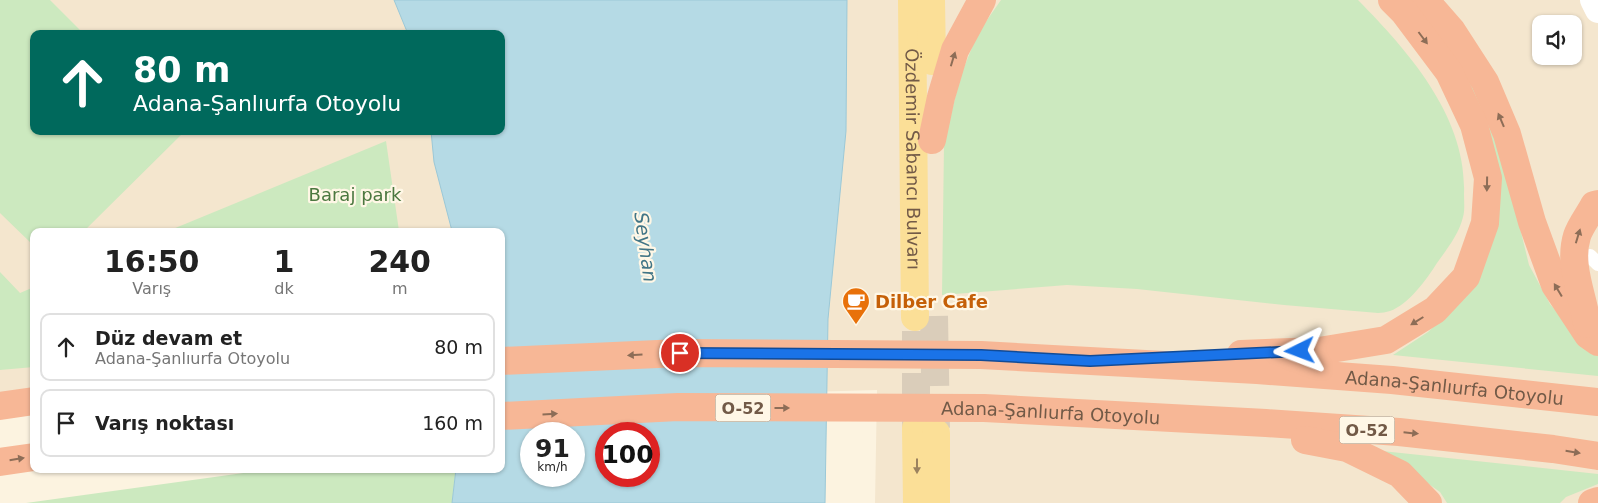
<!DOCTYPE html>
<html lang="tr">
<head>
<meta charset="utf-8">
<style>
  :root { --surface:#fff; --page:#f6f6f6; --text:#222; --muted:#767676; --line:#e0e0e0 }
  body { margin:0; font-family:"DejaVu Sans",sans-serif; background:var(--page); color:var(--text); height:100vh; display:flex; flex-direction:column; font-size:19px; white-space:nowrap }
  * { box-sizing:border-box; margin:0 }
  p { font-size:16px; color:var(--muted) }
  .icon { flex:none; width:28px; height:28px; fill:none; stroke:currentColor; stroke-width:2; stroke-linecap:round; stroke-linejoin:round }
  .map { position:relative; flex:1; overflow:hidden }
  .sheet { position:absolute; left:30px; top:228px; width:475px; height:245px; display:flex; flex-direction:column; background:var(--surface); border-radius:10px; box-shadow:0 1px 4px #0004 }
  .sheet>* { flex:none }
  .hud { position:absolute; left:30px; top:30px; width:475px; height:105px; border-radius:10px; box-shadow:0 1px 4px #0004; background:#00695c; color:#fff; overflow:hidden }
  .fabs { position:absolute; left:1532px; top:15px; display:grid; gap:10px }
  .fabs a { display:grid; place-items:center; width:50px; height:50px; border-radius:10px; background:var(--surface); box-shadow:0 1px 4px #0004; font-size:25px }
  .speed { position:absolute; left:520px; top:422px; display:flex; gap:10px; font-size:25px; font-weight:700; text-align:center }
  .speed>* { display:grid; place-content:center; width:65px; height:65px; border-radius:50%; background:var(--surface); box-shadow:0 1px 4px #0004; line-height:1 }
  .speed small { font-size:12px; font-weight:400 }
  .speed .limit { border:8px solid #d22; background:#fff; color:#111 }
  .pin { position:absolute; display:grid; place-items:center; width:42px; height:42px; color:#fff; margin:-21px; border:2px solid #fff; border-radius:50%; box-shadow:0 1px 5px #0007 }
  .me { position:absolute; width:55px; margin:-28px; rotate:267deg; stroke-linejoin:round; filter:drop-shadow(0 0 4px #0008) }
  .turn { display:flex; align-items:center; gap:18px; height:105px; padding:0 20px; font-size:22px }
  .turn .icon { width:65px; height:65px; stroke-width:2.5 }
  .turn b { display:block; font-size:35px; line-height:42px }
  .eta { display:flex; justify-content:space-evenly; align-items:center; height:85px; text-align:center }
  .eta b { font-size:30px; font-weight:700; line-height:35px }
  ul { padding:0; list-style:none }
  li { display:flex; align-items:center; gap:15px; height:68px; margin:0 10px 8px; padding:0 10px; border:2px solid var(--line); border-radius:10px }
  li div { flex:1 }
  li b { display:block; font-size:19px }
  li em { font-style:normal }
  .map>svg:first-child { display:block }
</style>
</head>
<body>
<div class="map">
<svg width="1598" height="503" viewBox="0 0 1598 503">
  <rect width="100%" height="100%" fill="#fcf3e0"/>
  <!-- residential -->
  <path fill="#f4e6ce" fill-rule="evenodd" d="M0,0H1598V503H875L877,390L501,401V231H34V415L0,416ZM1541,24H1574V56H1541ZM34,34H501V131H34Z"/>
  <!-- green -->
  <g fill="#cce9bf">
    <path d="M0,0H50L84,34H34V131H182L183,133L84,231H34V246L0,213Z"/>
    <path d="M1001,0H1358C1409,52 1467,117 1464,194C1464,202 1465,210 1463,217C1459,234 1447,249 1437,263C1427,279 1408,305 1390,311C1386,312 1382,313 1378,313L1284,305L1137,289L1067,285L942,295L944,144L960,77L978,33Z"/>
    <path d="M1406,0H1415L1475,80L1496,129L1529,265L1550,304L1590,350L1598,356V376L1393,355L1428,332L1459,302L1497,196Z"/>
    <path d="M386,141L399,231H168Z"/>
    <path d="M0,272L20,293L34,287V367L0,370Z"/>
    <path d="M1382,451L1598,474V484L1566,497L1560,503H1447L1440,492Z"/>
    <path d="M273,469H456L452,503H26Z"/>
  </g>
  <!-- water -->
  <path fill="#b5dae5" stroke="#9bc8d7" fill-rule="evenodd" d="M394,0H847L846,131L828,319L825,503H452L456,469H501V231H452L434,162L431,131H501V34H408ZM531,434H574V476H531ZM606,434H649V476H606Z"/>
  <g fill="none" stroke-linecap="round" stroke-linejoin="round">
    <!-- primary-tunnel -->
    <g stroke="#dacdba" stroke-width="28" stroke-dasharray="28 14" stroke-linecap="butt">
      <path d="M934,316L936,431"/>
      <path d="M916,331V428"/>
    </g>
    <!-- pedestrian -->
    <path stroke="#fff" stroke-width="14" d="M1590,256L1598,264"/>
    <!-- secondary -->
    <path stroke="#fff" stroke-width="26" d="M1593,0L1598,10"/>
    <!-- primary -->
    <g stroke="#fbdf97" stroke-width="28">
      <path id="s1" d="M912,0L915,317"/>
      <path d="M931,0L932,61"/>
      <path d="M916,428L917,503"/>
      <path d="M936,503V433"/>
    </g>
    <!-- motorway -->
    <g stroke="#f7b796" stroke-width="28">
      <path d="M1425,0L1452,31L1485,82L1507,134L1532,222L1555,285L1588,335L1598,342"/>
      <path d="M932,140L941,97L955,50L982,0"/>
      <path d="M1587,324C1583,295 1568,265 1577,236C1580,226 1589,215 1594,205L1598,204"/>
      <path d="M1241,354L1319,351L1386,340L1435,310L1466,277L1485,223L1488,178L1474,125L1449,72L1404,12L1392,0"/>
      <path id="s2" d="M501,361L680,353L981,355L1257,370L1392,380L1598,402"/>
      <path d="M0,406L34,401"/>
      <path id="s3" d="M501,416L678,407L984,408L1266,423L1399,432L1553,449L1598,456"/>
      <path d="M1305,440L1347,448L1400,474L1428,503"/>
      <path d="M0,462L34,457"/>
      <path d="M1592,503L1598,501"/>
    </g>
  </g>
  <!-- one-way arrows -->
  <defs><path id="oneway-solid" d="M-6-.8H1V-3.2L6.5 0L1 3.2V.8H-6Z" transform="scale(1.25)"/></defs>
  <g fill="#8d6d57">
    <use href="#oneway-solid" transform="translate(1423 38) rotate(53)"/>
    <use href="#oneway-solid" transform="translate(953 59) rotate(-73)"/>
    <use href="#oneway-solid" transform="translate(1501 120) rotate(-113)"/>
    <use href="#oneway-solid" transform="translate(1487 184) rotate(91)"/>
    <use href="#oneway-solid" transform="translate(1578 236) rotate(-73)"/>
    <use href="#oneway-solid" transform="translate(1558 290) rotate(-121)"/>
    <use href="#oneway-solid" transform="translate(1417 321) rotate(148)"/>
    <use href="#oneway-solid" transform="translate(635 355) rotate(177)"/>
    <use href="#oneway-solid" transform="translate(782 408)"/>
    <use href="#oneway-solid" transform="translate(550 414) rotate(-3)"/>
    <use href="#oneway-solid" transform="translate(1411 433) rotate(6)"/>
    <use href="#oneway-solid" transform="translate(1573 452) rotate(9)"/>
    <use href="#oneway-solid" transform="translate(17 459) rotate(-9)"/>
  </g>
  <use fill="#9b825f" href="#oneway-solid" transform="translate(917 466) rotate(90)"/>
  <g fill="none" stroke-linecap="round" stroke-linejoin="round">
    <!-- route casing -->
    <g stroke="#114b97" stroke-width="12">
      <path id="route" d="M680,353L981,355L1090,361L1300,351"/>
    </g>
    <!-- route -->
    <use href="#route" stroke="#1a73e8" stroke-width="9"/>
  </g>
  <!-- icons -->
  <defs>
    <g id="cafe-pin" transform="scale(1.4375)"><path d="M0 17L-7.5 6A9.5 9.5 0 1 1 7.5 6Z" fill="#e8710a" stroke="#fff7e6"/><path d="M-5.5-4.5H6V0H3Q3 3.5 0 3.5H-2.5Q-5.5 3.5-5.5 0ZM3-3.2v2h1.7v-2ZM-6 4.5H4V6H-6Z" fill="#fff"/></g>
  </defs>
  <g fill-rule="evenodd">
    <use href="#cafe-pin" x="856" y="301"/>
  </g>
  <g text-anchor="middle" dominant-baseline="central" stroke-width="4.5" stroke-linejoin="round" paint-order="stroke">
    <!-- shield labels -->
    <g fill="#fff7e6" stroke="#9c8977" stroke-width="1">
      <rect x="715.5" y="394.5" width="55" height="27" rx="4"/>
      <rect x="1339.5" y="416.5" width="55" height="27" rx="4"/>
    </g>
    <g font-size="16" font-weight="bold" fill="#725a47">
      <text x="743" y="408">O-52</text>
      <text x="1367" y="430">O-52</text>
    </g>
    <!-- street labels -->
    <g font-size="18" fill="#725a47" stroke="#fff7e6">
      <text stroke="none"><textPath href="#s1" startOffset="159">Özdemir Sabancı Bulvarı</textPath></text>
      <text stroke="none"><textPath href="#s2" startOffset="955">Adana-Şanlıurfa Otoyolu</textPath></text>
      <text stroke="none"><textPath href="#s3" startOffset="550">Adana-Şanlıurfa Otoyolu</textPath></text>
    </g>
    <!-- park labels -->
    <g font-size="18" fill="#4c7840" stroke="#fff7e6">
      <text x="355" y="194">Baraj park</text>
    </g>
    <!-- food labels -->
    <g font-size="18" font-weight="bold" fill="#c56008" stroke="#fff7e6" text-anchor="start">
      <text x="875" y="301">Dilber Cafe</text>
    </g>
    <!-- water labels -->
    <g font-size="19" font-style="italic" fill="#417586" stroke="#fff7e6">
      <text transform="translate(646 247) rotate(82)">Seyhan</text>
    </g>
  </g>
</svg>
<div class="fabs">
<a><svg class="icon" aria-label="sound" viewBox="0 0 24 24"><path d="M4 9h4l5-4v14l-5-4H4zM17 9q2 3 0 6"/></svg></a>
</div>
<div class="speed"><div>91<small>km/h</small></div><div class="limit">100</div></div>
<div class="pin" style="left:680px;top:353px;background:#d93025"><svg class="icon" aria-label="arrive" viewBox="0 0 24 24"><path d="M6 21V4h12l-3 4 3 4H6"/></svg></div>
<svg class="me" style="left:1300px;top:351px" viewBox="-20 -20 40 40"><path d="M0-17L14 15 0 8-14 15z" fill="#1a73e8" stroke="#fff" stroke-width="4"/></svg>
<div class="hud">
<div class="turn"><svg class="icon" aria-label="ahead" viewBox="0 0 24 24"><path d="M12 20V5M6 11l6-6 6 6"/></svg><div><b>80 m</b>Adana-Şanlıurfa Otoyolu</div></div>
</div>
<section class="sheet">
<div class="eta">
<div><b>16:50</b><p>Varış</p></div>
<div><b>1</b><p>dk</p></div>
<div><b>240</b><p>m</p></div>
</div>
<ul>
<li><svg class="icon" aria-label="ahead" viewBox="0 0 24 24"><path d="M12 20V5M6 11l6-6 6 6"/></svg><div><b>Düz devam et</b><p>Adana-Şanlıurfa Otoyolu</p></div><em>80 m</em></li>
<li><svg class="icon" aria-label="arrive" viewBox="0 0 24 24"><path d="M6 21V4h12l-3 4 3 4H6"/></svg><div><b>Varış noktası</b></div><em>160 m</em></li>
</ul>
</section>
</div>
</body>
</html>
